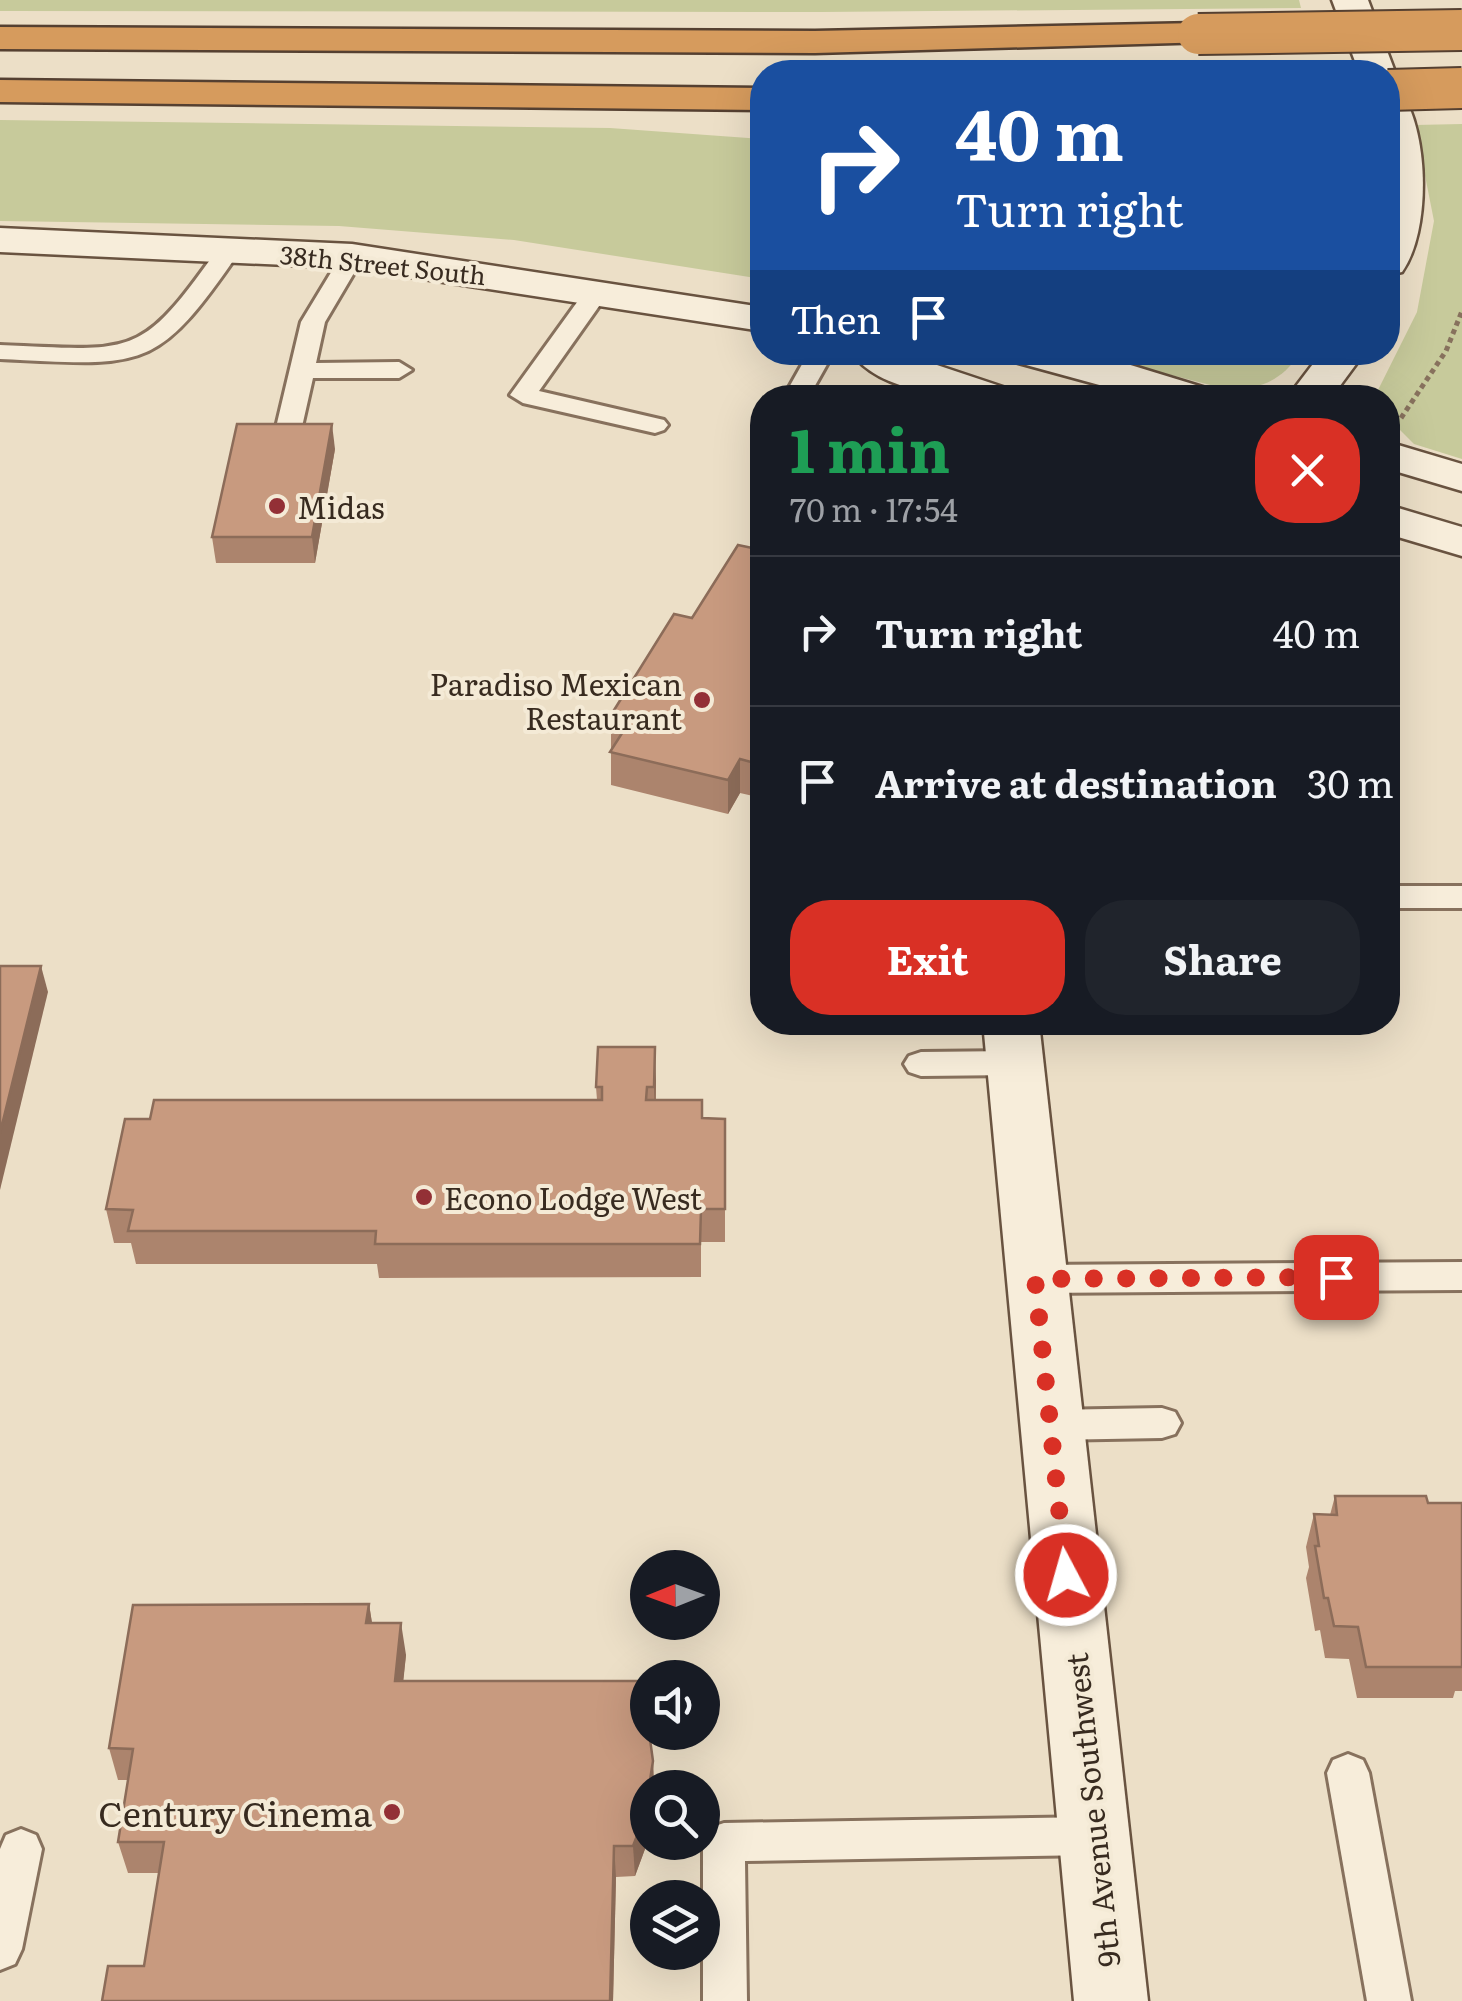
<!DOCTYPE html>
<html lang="en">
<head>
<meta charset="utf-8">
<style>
  :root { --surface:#171b24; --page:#20242c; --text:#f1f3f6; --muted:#9ea1a6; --line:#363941; --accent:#d93025 }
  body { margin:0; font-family:Literata,serif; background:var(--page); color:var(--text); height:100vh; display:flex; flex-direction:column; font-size:38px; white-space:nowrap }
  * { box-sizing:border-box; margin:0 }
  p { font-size:32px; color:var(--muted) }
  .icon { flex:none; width:55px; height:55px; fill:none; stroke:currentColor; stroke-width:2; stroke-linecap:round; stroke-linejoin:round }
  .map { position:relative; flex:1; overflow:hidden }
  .panel { position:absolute; left:750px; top:385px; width:650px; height:650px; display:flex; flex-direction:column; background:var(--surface); border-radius:40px; box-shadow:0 10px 40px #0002 }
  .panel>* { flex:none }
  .hud { position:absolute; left:750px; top:60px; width:650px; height:305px; border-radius:40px; box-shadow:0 10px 40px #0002; background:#1a4fa0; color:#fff; overflow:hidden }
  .needle { width:65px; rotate:269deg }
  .fabs { position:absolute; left:630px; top:1550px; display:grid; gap:20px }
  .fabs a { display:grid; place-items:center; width:90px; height:90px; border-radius:50%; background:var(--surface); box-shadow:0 10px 40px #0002; font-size:50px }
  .pin { position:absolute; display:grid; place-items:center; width:85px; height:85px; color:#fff; margin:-42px; border-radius:20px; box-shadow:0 5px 15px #0006 }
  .me { position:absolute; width:110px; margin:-55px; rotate:354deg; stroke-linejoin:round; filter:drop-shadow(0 0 8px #0008) }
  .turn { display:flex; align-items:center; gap:35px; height:210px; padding:0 40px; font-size:45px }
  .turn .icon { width:130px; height:130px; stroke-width:2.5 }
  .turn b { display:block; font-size:70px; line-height:85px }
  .then { display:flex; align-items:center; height:95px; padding:0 40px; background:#0003; gap:20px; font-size:38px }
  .round { display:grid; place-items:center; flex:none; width:105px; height:105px; border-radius:40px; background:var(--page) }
  .summary { display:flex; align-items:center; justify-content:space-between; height:170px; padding:0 40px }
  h1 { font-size:60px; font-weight:700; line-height:75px; color:#1e9e55 }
  .primary-button { display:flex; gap:20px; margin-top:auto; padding:20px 40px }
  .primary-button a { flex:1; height:115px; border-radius:40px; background:var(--accent); color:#fff; font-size:40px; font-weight:700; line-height:115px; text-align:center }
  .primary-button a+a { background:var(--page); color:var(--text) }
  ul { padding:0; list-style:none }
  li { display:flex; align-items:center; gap:30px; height:150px; padding:0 40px; border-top:2px solid var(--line) }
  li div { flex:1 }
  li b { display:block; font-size:38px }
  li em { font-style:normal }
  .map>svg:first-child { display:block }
</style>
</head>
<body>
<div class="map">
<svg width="1462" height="2001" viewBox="0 0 1462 2001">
  <rect width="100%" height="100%" fill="#ecdfc7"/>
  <!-- green -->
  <g fill="#c7ca9b">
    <path d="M0,0H1299L1301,8L822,12L0,11Z"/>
    <path d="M0,120L610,128L762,139V279L514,240L339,226L0,221Z"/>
    <path d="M1462,124V459L1414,444L1388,418V398H1374L1417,312L1434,221L1415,125Z"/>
    <path d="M1085,353H1300C1282,380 1263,388 1230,390Z"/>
  </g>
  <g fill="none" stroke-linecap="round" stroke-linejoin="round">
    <!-- lane casing -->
    <g stroke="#87715d" stroke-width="6">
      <g id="lane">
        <path d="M230,241L242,248C156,373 147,366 0,359V345C138,351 140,359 222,243Z"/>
        <path d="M352,249L364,256L325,322L316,363L399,362L412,370L399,378H313L299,440L286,448L277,446L273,440L301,322L344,251Z"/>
        <path d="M597,285L609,292L539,391L664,420L668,425L664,430L655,433L523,403L510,395L588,287Z"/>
        <path d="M809,352H834L808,398H783Z"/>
        <rect x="1388" y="886" width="74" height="22"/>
        <path d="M1015,1051L1027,1055L1032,1063L1027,1071L1015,1075L921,1076L909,1072L904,1064L909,1056L921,1052Z"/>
        <path d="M1462,1262V1290L1035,1293L1022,1289L1017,1279L1022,1269L1035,1265Z"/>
        <path d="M1162,1408L1175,1412L1181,1423L1175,1434L1162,1438L1051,1440L1038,1436L1032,1425L1038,1414L1051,1410Z"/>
        <path d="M1348,1754L1363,1760L1369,1773L1411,2001H1367L1327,1773L1333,1760Z"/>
        <path d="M1094,1817L1109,1822L1115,1836L1109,1850L1094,1855L745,1861L747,2001H703V1842L709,1828L724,1823Z"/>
        <path d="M21,1829L36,1835L42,1849L22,1949L15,1964L0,1970V1849L6,1835Z"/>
      </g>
    </g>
    <!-- secondary casing -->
    <g stroke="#695340" stroke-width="5">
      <g id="secondary">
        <path d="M1332,0H1368L1395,72L1390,80L1388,72H1359Z"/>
        <path d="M1388,89L1401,92C1429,133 1431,231 1402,272L1388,275Z"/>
        <path d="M0,228L352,244L762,307V331L352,268L0,252Z"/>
        <path d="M851,352H898L1009,389L1015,398C967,398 882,397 851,352Z"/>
        <path d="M1005,352H1088L1209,389L1215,398H1147L1011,361Z"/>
        <path d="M1322,352H1365L1331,398H1287Z"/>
        <path d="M1388,442L1462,464V491L1388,469Z"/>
        <path d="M1388,505L1462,527V556L1388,534Z"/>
        <path d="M983,1022H1039L1148,2001H1074Z"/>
      </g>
    </g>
    <!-- highway casing -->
    <g stroke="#554031" stroke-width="5">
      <g id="highway">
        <path d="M1198,23L1211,26L1216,34L1211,42L815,53L0,49V27L815,31Z"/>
        <path d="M0,80L762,88V110L0,102Z"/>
      </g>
    </g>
    <!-- path -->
    <path stroke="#87715d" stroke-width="5" stroke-dasharray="5 4" stroke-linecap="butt" d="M1401,418L1446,351L1462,311"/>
    <!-- lane -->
    <use href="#lane" fill="#f7edda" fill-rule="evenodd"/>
    <!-- secondary -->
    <use href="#secondary" fill="#f7edda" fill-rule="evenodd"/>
    <!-- highway -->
    <use href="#highway" fill="#d69b5d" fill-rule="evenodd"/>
    <!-- highway-bridge casing -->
    <g stroke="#554031" stroke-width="44" stroke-linecap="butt">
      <g id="highway-bridge">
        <path d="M1198,34L1462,30"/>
        <path d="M1388,90L1462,88"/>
      </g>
    </g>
    <!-- highway-bridge -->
    <use href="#highway-bridge" stroke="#d69b5d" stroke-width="40"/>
  </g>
  <!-- wall -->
  <g fill="#ac846d">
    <path d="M335,449L315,563H216L212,537Z"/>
    <path d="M762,550V798L740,793L728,814L611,785V715L692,618Z"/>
    <path d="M656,1081V1100L702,1118L725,1119V1242H701V1277L379,1278L377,1264H136L131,1243H114L106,1209L150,1119L597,1100L596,1087Z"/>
    <path d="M1335,1496L1428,1503H1462V1691H1455L1453,1698H1357L1349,1659L1325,1658L1320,1630L1315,1631L1306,1578L1309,1567L1306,1547L1314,1514L1330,1515Z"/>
    <path d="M369,1604L372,1623L406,1655L403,1681L653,1761L654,1788H648V1832L645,1849L635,1876L616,1877L613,2001H102L144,1966L159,1873H128L118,1842L128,1780H118L109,1748Z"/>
  </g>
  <!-- shaded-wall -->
  <g fill="#8c6c59">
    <path d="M332,424L335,449L315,563L312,537Z"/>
    <path d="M740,759V793L728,814V780Z"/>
    <path d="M41,966L48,992L0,1190V1133Z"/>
    <path d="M655,1047L656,1081L655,1120L654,1087Z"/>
    <path d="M369,1604L374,1636L366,1623Z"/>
    <path d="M401,1623L406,1655L400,1713L395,1681Z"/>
    <path d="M653,1761L654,1788H648Z"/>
    <path d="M648,1793V1832L645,1849L635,1876L633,1846Z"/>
    <path d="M614,1846L616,1877L613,2001H610Z"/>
  </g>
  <!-- building -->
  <g fill="#c89a7f" stroke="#8c6c59" stroke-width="2.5">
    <path d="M237,424H332L312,537H212Z"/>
    <path d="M738,545L762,550V765L740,759L728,780L610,752L631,719L611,715L674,614L692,618Z"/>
    <path d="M0,966H41L0,1133Z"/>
    <path d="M598,1047H655L654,1087H647L646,1100H702V1118L725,1119V1209H701L700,1244H375L376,1231H128L133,1210L106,1209L125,1119H150L154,1100H602V1087H596Z"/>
    <path d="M1335,1496H1426L1428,1503H1462V1667H1366L1358,1627L1334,1626L1328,1598H1324L1315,1546H1319L1314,1514L1337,1515Z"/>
    <path d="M369,1604L366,1623H401L395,1681H637L647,1706L648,1732H649L653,1761L644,1818L633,1846H614L610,2001H102L108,1966H144L164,1842H118L133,1749L109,1748L133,1605Z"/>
  </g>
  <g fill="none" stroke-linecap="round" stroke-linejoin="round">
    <!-- route -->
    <path stroke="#d93025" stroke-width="18" stroke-dasharray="0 32.4" d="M1066,1575L1035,1279L1336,1277"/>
  </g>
  <!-- markers -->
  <g fill="#933036" stroke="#f4ead6" stroke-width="4">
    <circle cx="277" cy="506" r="10"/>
    <circle cx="702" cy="700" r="10"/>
    <circle cx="424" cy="1197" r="10"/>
    <circle cx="392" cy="1812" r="10"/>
  </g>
  <g text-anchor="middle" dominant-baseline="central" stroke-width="8" stroke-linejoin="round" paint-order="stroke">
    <!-- far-street labels -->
    <g font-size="25" fill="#382b20" stroke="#f4ead6">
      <text transform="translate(383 264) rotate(6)">38th Street South</text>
    </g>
    <!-- poi labels -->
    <g font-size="30" fill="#382b20" stroke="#f4ead6" text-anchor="start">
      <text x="297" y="506">Midas</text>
      <text x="682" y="683" text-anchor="end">Paradiso Mexican<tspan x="682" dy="34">Restaurant</tspan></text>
      <text x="444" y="1197">Econo Lodge West</text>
    </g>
    <!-- street labels -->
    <g font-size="30" fill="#382b20" stroke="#f4ead6">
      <text transform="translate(1091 1810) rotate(-96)">9th Avenue Southwest</text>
    </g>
    <!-- near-poi labels -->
    <g font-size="35" fill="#382b20" stroke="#f4ead6" text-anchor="end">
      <text x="372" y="1812">Century Cinema</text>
    </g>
  </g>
</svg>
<div class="fabs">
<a><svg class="needle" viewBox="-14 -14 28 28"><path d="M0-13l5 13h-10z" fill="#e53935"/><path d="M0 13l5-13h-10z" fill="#9ea1a6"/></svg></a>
<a><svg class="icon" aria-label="sound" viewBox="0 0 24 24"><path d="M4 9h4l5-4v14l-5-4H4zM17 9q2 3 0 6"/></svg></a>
<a><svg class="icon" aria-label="search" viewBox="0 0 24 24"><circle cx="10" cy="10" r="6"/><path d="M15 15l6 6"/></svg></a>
<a><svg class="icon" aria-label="layers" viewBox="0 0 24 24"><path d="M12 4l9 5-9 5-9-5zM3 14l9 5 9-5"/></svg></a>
</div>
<div class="pin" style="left:1336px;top:1277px;background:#d93025"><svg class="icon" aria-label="arrive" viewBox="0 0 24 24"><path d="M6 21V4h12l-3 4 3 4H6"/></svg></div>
<svg class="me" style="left:1066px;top:1575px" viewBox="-20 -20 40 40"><circle r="17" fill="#d93025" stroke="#fff" stroke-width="3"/><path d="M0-11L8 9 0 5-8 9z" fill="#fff"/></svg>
<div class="hud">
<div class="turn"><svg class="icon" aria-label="right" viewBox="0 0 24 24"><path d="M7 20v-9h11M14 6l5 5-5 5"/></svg><div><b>40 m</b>Turn right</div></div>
<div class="then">Then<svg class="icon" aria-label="arrive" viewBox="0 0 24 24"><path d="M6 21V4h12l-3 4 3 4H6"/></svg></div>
</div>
<section class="panel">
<div class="summary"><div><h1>1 min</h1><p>70 m · 17:54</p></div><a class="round" style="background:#d93025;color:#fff"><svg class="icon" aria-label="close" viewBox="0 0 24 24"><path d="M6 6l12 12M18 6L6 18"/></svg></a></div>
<ul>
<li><svg class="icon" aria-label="right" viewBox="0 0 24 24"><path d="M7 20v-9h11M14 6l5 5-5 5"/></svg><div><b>Turn right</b></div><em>40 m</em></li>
<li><svg class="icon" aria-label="arrive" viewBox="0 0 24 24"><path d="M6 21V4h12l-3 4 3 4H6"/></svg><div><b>Arrive at destination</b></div><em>30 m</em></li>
</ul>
<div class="primary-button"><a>Exit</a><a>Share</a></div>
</section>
</div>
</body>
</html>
